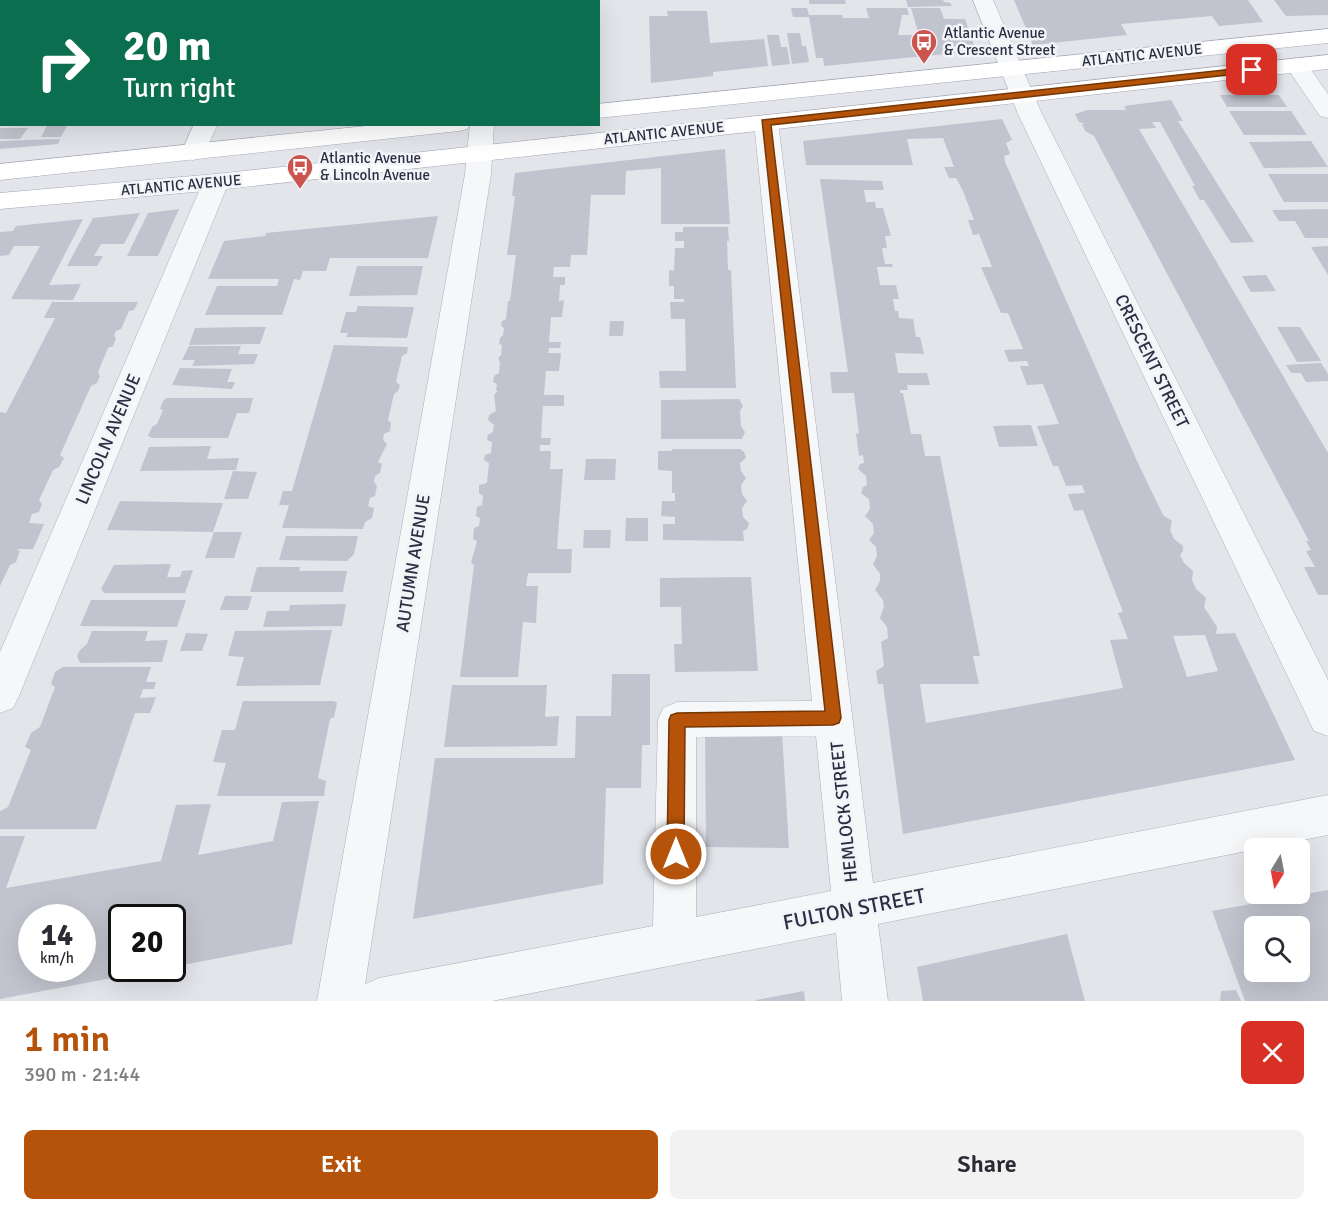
<!DOCTYPE html>
<html lang="en">
<head>
<meta charset="utf-8">
<style>
  :root { --surface:#fff; --page:#f2f2f3; --text:#2b2b33; --muted:#7c7c81; --accent:#b45309 }
  body { margin:0; font-family:Signika,sans-serif; background:var(--page); color:var(--text); height:100vh; display:flex; flex-direction:column; font-size:22px; white-space:nowrap }
  * { box-sizing:border-box; margin:0 }
  p { font-size:20px; color:var(--muted) }
  .icon { flex:none; width:33px; height:33px; fill:none; stroke:currentColor; stroke-width:2; stroke-linecap:round; stroke-linejoin:round }
  .map { position:relative; height:1001px; overflow:hidden }
  .panel { display:flex; flex-direction:column; background:var(--surface); flex:1 }
  .panel>* { flex:none }
  .top-card { position:absolute; left:0px; top:0px; width:600px; height:126px; box-shadow:0 6px 24px #0002; background:#0b6e4f; color:#fff; overflow:hidden }
  .needle { width:39px; rotate:190deg }
  .controls { position:absolute; left:1244px; top:838px; display:grid; gap:12px }
  .controls a { display:grid; place-items:center; width:66px; height:66px; border-radius:9px; background:var(--surface); box-shadow:0 6px 24px #0002; font-size:30px }
  .speed { position:absolute; left:18px; top:904px; display:flex; gap:12px; font-size:30px; font-weight:700; text-align:center }
  .speed>* { display:grid; place-content:center; width:78px; height:78px; border-radius:50%; background:var(--surface); box-shadow:0 6px 24px #0002; line-height:1 }
  .speed small { font-size:15px; font-weight:400 }
  .speed .limit { border:3px solid #111; border-radius:9px; background:#fff; color:#111 }
  .pin { position:absolute; display:grid; place-items:center; width:51px; height:51px; color:#fff; margin:-26px; border-radius:12px; box-shadow:0 3px 9px #0006 }
  .me { position:absolute; width:66px; margin:-33px; rotate:0deg; stroke-linejoin:round; filter:drop-shadow(0 0 4px #0008) }
  .turn { display:flex; align-items:center; gap:21px; height:126px; padding:0 24px; font-size:27px }
  .turn .icon { width:78px; height:78px; stroke-width:2.5 }
  .turn b { display:block; font-size:42px; line-height:51px }
  .round { display:grid; place-items:center; flex:none; width:63px; height:63px; border-radius:9px; background:var(--page) }
  .overview { display:flex; align-items:center; justify-content:space-between; height:102px; padding:0 24px }
  h1 { font-size:36px; font-weight:600; line-height:45px; color:var(--accent) }
  .primary-button { display:flex; gap:12px; margin-top:auto; padding:12px 24px }
  .primary-button a { flex:1; height:69px; border-radius:9px; background:var(--accent); color:#fff; font-size:24px; font-weight:600; line-height:69px; text-align:center }
  .primary-button a+a { background:var(--page); color:var(--text) }
  .map>svg:first-child { display:block }
</style>
</head>
<body>
<div class="map">
<svg width="1328" height="1001" viewBox="0 0 1328 1001">
  <rect width="100%" height="100%" fill="#e3e5eb"/>
  <!-- building -->
  <g fill="#c1c3ce" fill-rule="evenodd">
    <path d="M809,0H845L846,4H809Z"/>
    <path d="M906,0H943L944,2L950,3L952,6L908,7Z"/>
    <path d="M1014,0H1248L1263,22L1219,26L1212,16L1121,24L1127,35L1033,45Z"/>
    <path d="M1274,0H1328V15L1286,16Z"/>
    <path d="M791,8H807L809,15H842L843,18H869L866,8H907L909,15H902L898,35H919L911,8H940L944,19H965L976,51L824,66L823,58H816L809,17H793Z"/>
    <path d="M667,11H707L710,43L764,39L768,66L713,72V76L651,83L649,16H668Z"/>
    <path d="M787,33H800L802,46H806L809,62L792,64Z"/>
    <path d="M767,35H779L781,47H787L790,64L772,66Z"/>
    <path d="M1220,95H1279L1287,107H1227Z"/>
    <path d="M1171,100L1183,121H1178L1254,242L1231,243L1204,200H1200L1192,186H1195L1160,122H1152L1156,128L1139,129L1328,453V595H1318L1304,567H1315L1306,551L1311,550L1306,541H1309L1094,136L1085,131L1082,124H1085L1079,122L1075,114L1087,110H1126L1124,106Z"/>
    <path d="M1229,111H1291L1307,135H1244Z"/>
    <path d="M1002,119L1012,140L1006,143L1010,154L1004,156L1005,162L1137,461L1163,515L1172,521L1170,530L1174,539L1183,546V551L1180,555L1184,563L1193,571L1192,580L1196,589L1206,598L1204,607L1217,627L1216,634L1235,633L1295,760L903,834L883,684H878L876,671L884,666L881,642L888,638L887,627L880,618L884,607L883,600L875,590L880,581V574L873,564L877,556L876,547L869,540L874,533L873,524L865,516L870,509L869,499L861,493L863,487L867,485L866,476L858,469L860,464L864,463L863,455L859,456L856,433L859,434L854,393H832L830,372H848L820,179L882,181L884,190H864L866,202H875L876,208H883L891,236H885L887,248H882L885,264H892L893,267H877L880,285H896L899,299H893L895,311H898L899,318L913,319L916,337H920L924,354L895,353L898,373H927L930,385H907L908,390H900V393H903L911,434H921L925,456H940L980,656H973L979,684H920L926,723L1123,688L1110,640L1128,639L1118,613L1123,612L1083,510L1074,511L1068,494L1085,493L1082,485L1066,486L1058,466H1053L1037,426L1059,424L1043,384L1027,385L1020,366H1029L1027,361L1009,362L1004,350L1023,349L1008,313H1001L981,267H992L979,234L973,235L968,220H974L963,191L956,178H949L944,167H954L943,138L907,139L913,165H806L803,141ZM1205,635L1218,671L1187,677L1173,636Z"/>
    <path d="M48,124H68L61,137H41Z"/>
    <path d="M0,128H28L20,139H0Z"/>
    <path d="M60,139L58,144L0,149V141Z"/>
    <path d="M1311,141L1328,167L1264,168L1249,142Z"/>
    <path d="M725,149L730,224H661V168L626,171L625,195H591L587,255H571L570,267H554L553,277H565V285H560L559,301L564,300L562,317H551L549,342H561L560,348H549L548,353H561L559,371H546L544,395H564V406H543L541,438H551L550,445H540V451H551L550,469H563L557,549H572L571,573H528L526,586H538L536,623L523,622L518,677H460L474,565L471,563L477,541L473,539L474,528L479,526L480,518L476,516L477,507L482,505L483,496L479,493V485L487,483L489,463L484,460L485,455L491,453L492,442L487,440L488,435L493,432L494,425L488,420L489,415L496,411L494,395L498,391H496L497,384L493,382L494,376L499,373L500,363L498,358L501,355L502,345L499,344L500,338L503,335L504,328L501,326L502,321L506,319L508,301H510L516,255H507L515,196H512L515,173Z"/>
    <path d="M1268,174H1328V202H1284Z"/>
    <path d="M179,209L158,256H127L148,213Z"/>
    <path d="M1328,209V238H1305L1295,221H1279L1272,210Z"/>
    <path d="M140,213L124,244H101L94,256H103L97,266H67L93,218Z"/>
    <path d="M438,216L428,258H330L326,271H303L300,280L294,279L282,315H205L217,286H277L279,279H208L224,241L265,236L266,233Z"/>
    <path d="M83,219L49,285L81,284L73,300L11,299L40,246H14L9,255L0,256V232L13,231L16,226Z"/>
    <path d="M683,227H728L729,241H727L728,270H731L736,388H660L659,371H686L685,319H671L670,302H684V299H674V286H669V270L674,271L675,248H684V241H675V232H683Z"/>
    <path d="M1328,246V275L1311,247Z"/>
    <path d="M357,266H423L417,295L349,296Z"/>
    <path d="M1266,275L1276,291L1251,292L1242,276Z"/>
    <path d="M52,302H138L134,310L129,311L121,329L116,331L114,336L116,338L113,346L108,348L98,372L100,376L97,383L91,386L60,455L64,458L59,467L53,470L39,500L42,504L39,512L32,514L29,523L44,524L33,549H17L20,551L16,562L10,565L0,586V412L6,413L55,318H44Z"/>
    <path d="M358,306L414,307L407,338L346,337L348,333H340L346,312H356Z"/>
    <path d="M610,321H624L623,336H609Z"/>
    <path d="M246,327H266L260,344L189,345L195,328Z"/>
    <path d="M1277,327H1300L1321,361L1297,362Z"/>
    <path d="M334,345L408,347L407,353L402,356L396,382L400,385L398,391L394,394L388,420L391,423L390,431L384,434L383,440L387,444L378,462L382,464L380,473L375,476L374,482L377,486L375,496L370,498L368,506L374,508L372,518L365,522L363,529L282,528L289,505H279L283,491H292Z"/>
    <path d="M189,346H241L238,354H258L254,364L192,366L195,360H182Z"/>
    <path d="M1321,363L1328,374V381L1306,382L1301,373H1291L1286,365Z"/>
    <path d="M180,368L232,369L227,382H235L232,389L172,385Z"/>
    <path d="M167,398H253L249,413H237L228,438H152L148,436L152,427L157,424L163,410L160,409L163,401Z"/>
    <path d="M739,399L743,406L740,411L741,426L745,432L742,439H661V400Z"/>
    <path d="M1031,425L1038,446L999,447L993,426Z"/>
    <path d="M211,446L207,459L239,458L236,470L140,471L149,447Z"/>
    <path d="M672,449H740L744,452L746,458L740,463L741,471L746,478L741,485L742,494L747,501L742,508L743,517L749,523L747,529L743,531L744,541L663,540V524H675V517L661,516L662,501H675V493H672V471L658,470V451H672Z"/>
    <path d="M586,459H616L615,480H584Z"/>
    <path d="M233,471L257,472L248,499H224Z"/>
    <path d="M120,501L223,503L213,532L107,530Z"/>
    <path d="M626,518H648V541H625Z"/>
    <path d="M584,530H611L610,548H583Z"/>
    <path d="M214,532H242L234,558H205Z"/>
    <path d="M286,536H358L354,554L347,561L279,560Z"/>
    <path d="M171,564L167,577H180L182,571L193,570L185,593H104L101,589L114,565Z"/>
    <path d="M257,567H300L299,571H347L343,592H250Z"/>
    <path d="M751,577L758,671L675,672L674,644H682L681,607H660V578Z"/>
    <path d="M225,596H252L248,610H220Z"/>
    <path d="M91,600H186L177,627L80,626Z"/>
    <path d="M346,604L342,626L263,627L267,611H289L290,605Z"/>
    <path d="M332,630L320,685L236,686L244,657L228,656L235,631Z"/>
    <path d="M92,631H148L145,641L168,640L162,662L80,663L77,656L80,650L87,644Z"/>
    <path d="M186,633L208,634L202,651H180Z"/>
    <path d="M63,667H151L146,682H156L154,689H143L140,698L156,697L150,713H135L96,829H0V811L8,807L31,750L25,747L31,733L40,727L55,687L51,684L55,672Z"/>
    <path d="M612,674H650V745H642L641,788H606L603,884L413,919L435,758H575L576,716H611Z"/>
    <path d="M452,685H547L545,717L559,716L557,746L444,747Z"/>
    <path d="M243,701H334L337,703L334,717L330,719L318,778L326,781L324,796H217L226,763L213,762L222,730H235Z"/>
    <path d="M705,731L782,732L789,848L706,847Z"/>
    <path d="M319,801L292,944L172,967V918H122V969L155,970L0,999V836H25L6,888L161,861L176,805L211,804L198,855L273,841L282,802ZM32,918H82V969H32Z"/>
    <path d="M1328,890V1001H1245L1212,911ZM1254,927H1299V972H1254Z"/>
    <path d="M1067,934L1085,1001H923L917,967Z"/>
    <path d="M1236,990L1241,1001H1220L1221,991Z"/>
    <path d="M804,991L805,1001H756V1000Z"/>
  </g>
  <g fill="none" stroke-linecap="round" stroke-linejoin="round">
    <!-- minor casing -->
    <g stroke="#acaeb9" stroke-width="1">
      <g id="minor">
        <path d="M18,0H38L17,2Z"/>
        <path d="M255,0H275L254,2Z"/>
        <rect x="496" y="0" width="20" height="2"/>
        <path d="M973,0H993L1042,114L1328,680V736L1314,731L1018,114Z"/>
        <path d="M0,30H2L0,45Z"/>
        <path d="M1296,58L1304,60L1328,94V118L1320,116L1285,65L1288,60Z"/>
        <path d="M766,115L774,117L778,122L873,883L1328,795V835L878,924L888,1001H842L836,933L492,1001H317L465,174L470,124H494L491,174L365,984L379,978L653,926L658,720L663,708L677,702L812,701L754,122L758,117ZM816,736L831,891L696,917V737Z"/>
        <path d="M194,124H218L202,158L193,160L184,158L181,153Z"/>
        <path d="M216,174L225,177L229,182L19,696L13,708L0,713V652L203,182L207,177Z"/>
      </g>
    </g>
    <!-- major casing -->
    <g stroke="#a3a7b7" stroke-width="1">
      <g id="major">
        <path d="M1328,29V43L598,118V104Z"/>
        <path d="M1328,55V69L216,190L0,209V193L216,174Z"/>
        <path d="M385,124H471L467,129L459,131L0,180V164Z"/>
      </g>
    </g>
    <!-- minor -->
    <use href="#minor" fill="#f6f7f9" fill-rule="evenodd"/>
    <!-- major -->
    <use href="#major" fill="#fff" fill-rule="evenodd"/>
  </g>
  <!-- route -->
  <path fill="#b45309" stroke="#753606" stroke-width="1.5" d="M1252,67L1255,68V72L771,125L841,718L839,723L833,725L685,727L684,854L682,860L676,863L670,860L667,854L669,720L671,715L677,713L825,711L762,120Z"/>
  <!-- icons -->
  <defs>
    <g id="bus-pin" transform="scale(1.35)"><path d="M0 17L-7.5 6A9.5 9.5 0 1 1 7.5 6Z" fill="#cc544d" stroke="#f3f4f8"/><path d="M-5-6H5V4H4V6H2V4H-2V6H-4V4H-5ZM-3.5-4V0h7V-4ZM-3.5 1.2v1.5H-2V1.2ZM2 1.2v1.5H3.5V1.2Z" fill="#fff"/></g>
  </defs>
  <g fill-rule="evenodd">
    <use href="#bus-pin" x="924" y="42"/>
    <use href="#bus-pin" x="300" y="167"/>
  </g>
  <g text-anchor="middle" dominant-baseline="central" stroke-width="5" stroke-linejoin="round" paint-order="stroke">
    <!-- far-poi labels -->
    <g font-size="15" fill="#2b2f43" stroke="#f3f4f8" text-anchor="start">
      <text x="944" y="33">Atlantic Avenue<tspan x="944" dy="17">&amp; Crescent Street</tspan></text>
      <text x="320" y="158">Atlantic Avenue<tspan x="320" dy="17">&amp; Lincoln Avenue</tspan></text>
    </g>
    <!-- far-street labels -->
    <g font-size="15" fill="#2b2f43" stroke="#f3f4f8">
      <text transform="translate(1142 55) rotate(-6)">ATLANTIC AVENUE</text>
      <text transform="translate(664 133) rotate(-6)">ATLANTIC AVENUE</text>
      <text transform="translate(181 185) rotate(-5)">ATLANTIC AVENUE</text>
    </g>
    <!-- street labels -->
    <g font-size="18" fill="#2b2f43" stroke="#f3f4f8">
      <text transform="translate(1152 361) rotate(64)">CRESCENT STREET</text>
      <text transform="translate(108 439) rotate(-67)">LINCOLN AVENUE</text>
      <text transform="translate(413 563) rotate(-81)">AUTUMN AVENUE</text>
      <text transform="translate(844 812) rotate(-96)">HEMLOCK STREET</text>
    </g>
    <!-- near-street labels -->
    <g font-size="21" fill="#2b2f43" stroke="#f3f4f8">
      <text transform="translate(854 909) rotate(-11)">FULTON STREET</text>
    </g>
  </g>
</svg>
<div class="controls">
<a><svg class="needle" viewBox="-14 -14 28 28"><path d="M0-13l5 13h-10z" fill="#e53935"/><path d="M0 13l5-13h-10z" fill="#7c7c81"/></svg></a>
<a><svg class="icon" aria-label="search" viewBox="0 0 24 24"><circle cx="10" cy="10" r="6"/><path d="M15 15l6 6"/></svg></a>
</div>
<div class="speed"><div>14<small>km/h</small></div><div class="limit">20</div></div>
<div class="pin" style="left:1252px;top:70px;background:#d93025"><svg class="icon" aria-label="arrive" viewBox="0 0 24 24"><path d="M6 21V4h12l-3 4 3 4H6"/></svg></div>
<svg class="me" style="left:676px;top:854px" viewBox="-20 -20 40 40"><circle r="17" fill="#b45309" stroke="#fff" stroke-width="3"/><path d="M0-11L8 9 0 5-8 9z" fill="#fff"/></svg>
<div class="top-card">
<div class="turn"><svg class="icon" aria-label="right" viewBox="0 0 24 24"><path d="M7 20v-9h11M14 6l5 5-5 5"/></svg><div><b>20 m</b>Turn right</div></div>
</div>
</div>
<section class="panel">
<div class="overview"><div><h1>1 min</h1><p>390 m · 21:44</p></div><a class="round" style="background:#d93025;color:#fff"><svg class="icon" aria-label="close" viewBox="0 0 24 24"><path d="M6 6l12 12M18 6L6 18"/></svg></a></div>
<div class="primary-button"><a>Exit</a><a>Share</a></div>
</section>
</body>
</html>
